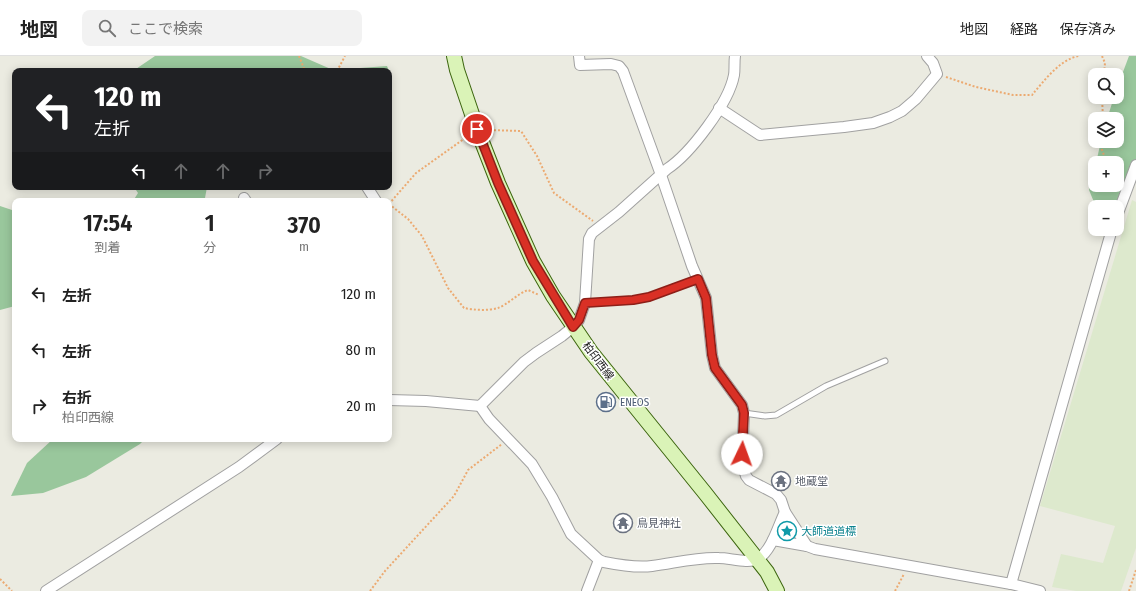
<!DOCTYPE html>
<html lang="ja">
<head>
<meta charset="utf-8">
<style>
  :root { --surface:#fff; --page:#f2f2f2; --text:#222; --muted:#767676; --line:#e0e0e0 }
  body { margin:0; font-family:"Fira Sans Condensed","Noto Sans JP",sans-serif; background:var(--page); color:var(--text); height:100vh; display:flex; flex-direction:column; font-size:15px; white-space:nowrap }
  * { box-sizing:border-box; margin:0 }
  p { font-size:13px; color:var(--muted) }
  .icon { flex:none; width:22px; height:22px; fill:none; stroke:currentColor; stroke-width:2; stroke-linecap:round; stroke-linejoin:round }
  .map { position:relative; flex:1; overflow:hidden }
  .panel { position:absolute; left:12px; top:142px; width:380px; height:244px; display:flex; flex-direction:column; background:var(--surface); border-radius:8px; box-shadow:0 2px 10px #0003 }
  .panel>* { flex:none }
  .top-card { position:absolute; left:12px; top:12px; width:380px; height:122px; border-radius:8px; box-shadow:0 2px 10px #0003; background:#202124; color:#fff; overflow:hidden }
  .tools { position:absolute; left:1088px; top:12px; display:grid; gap:8px }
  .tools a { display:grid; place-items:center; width:36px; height:36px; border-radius:8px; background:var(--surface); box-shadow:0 2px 10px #0003; font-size:20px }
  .pin { position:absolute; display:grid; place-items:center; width:34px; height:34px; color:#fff; margin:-17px; border:2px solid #fff; border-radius:50%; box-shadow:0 1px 4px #0007 }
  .me { position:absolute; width:44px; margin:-22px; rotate:3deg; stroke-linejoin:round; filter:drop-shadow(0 0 3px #0008) }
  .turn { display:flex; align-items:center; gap:14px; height:84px; padding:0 16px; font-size:18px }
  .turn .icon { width:52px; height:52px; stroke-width:2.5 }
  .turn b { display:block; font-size:28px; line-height:34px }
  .lanes { display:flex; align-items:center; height:38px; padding:0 16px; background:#0003; justify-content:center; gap:20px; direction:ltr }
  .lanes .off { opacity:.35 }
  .eta { display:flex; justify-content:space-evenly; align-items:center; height:68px; text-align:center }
  .eta b { font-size:24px; font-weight:600; line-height:28px }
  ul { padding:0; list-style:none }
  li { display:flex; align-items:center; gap:12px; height:56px; padding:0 16px }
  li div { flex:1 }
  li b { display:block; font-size:15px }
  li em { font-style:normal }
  header { display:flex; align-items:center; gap:24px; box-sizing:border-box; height:56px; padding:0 20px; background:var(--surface); border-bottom:1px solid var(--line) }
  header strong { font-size:19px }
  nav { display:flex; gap:22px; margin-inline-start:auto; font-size:14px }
  .search { width:280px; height:36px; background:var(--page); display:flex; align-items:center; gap:10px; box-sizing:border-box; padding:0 14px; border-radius:8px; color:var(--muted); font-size:15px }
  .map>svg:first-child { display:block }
</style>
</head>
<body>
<header>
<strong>地図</strong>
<div class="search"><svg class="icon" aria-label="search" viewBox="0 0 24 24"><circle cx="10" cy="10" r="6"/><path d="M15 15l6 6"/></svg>ここで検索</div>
<nav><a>地図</a><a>経路</a><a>保存済み</a></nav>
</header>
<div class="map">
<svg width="1136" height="535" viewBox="0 0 1136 535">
  <rect width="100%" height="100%" fill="#ebebe1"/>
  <!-- farmland -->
  <path fill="#dde9cd" d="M1132,144L1136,146V492L1121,535H1076L1052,531L1061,498L1103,507L1115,470L1040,450Z"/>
  <!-- forest -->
  <g fill="#99c79c">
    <path d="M155,0H301L333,14L387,10L389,15H133Z"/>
    <path d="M1129,0H1136V111L1117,151H1096L1089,134L1095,111V129H1117V107H1096L1101,85H1117V63H1107L1114,41H1117V32Z"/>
    <path d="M134,131H207L205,142L208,145H133L138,137Z"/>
    <path d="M0,150L15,155V250L0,254Z"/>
    <path d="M53,383H145L140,388L86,421L43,437L11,440L27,407Z"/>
  </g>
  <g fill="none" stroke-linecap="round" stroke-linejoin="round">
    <!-- lane casing -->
    <g stroke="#a1a1a1" stroke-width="7">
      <g id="lane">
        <path d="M585,247L633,244L649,241L698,223"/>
        <path d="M744,357L765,360L776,359L826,330L885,305"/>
      </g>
    </g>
    <!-- street casing -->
    <g stroke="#a1a1a1" stroke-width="12">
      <g id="street">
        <path d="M579,0L580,9L611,8L619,10L623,15L661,119L692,210L706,242L712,299L715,312L742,349L744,357L742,407L746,420L749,424L776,438L781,444L785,456L807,490"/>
        <path d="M719,52L760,79L844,71L873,67L890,61L902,55L916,43L937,18L933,7L927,0"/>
        <path d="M367,131L376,145"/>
        <path d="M244,142L246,145"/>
        <path d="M1117,160L1136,109"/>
        <path d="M389,344L426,345L480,350L524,306L536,297L562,280L573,271L579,264L585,247L589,183L592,177L619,156L667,113C690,98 729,47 734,19C735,13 734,6 735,0"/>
        <path d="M480,350L489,363L532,408L552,441L571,478L599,504L604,506C619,509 637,512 652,510C675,507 696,501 719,502C730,502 748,508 758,503C772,494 778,470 785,456"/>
        <path d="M773,484L807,490L815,493L1011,528L1040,535"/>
        <path d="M1011,528L1112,173"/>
        <path d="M46,535L239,411L277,383"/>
        <path d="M587,535L599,504"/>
      </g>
    </g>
    <!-- secondary casing -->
    <g stroke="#3c650e" stroke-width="16">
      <path id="secondary" d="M454,0L457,14L477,73L498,127L533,205L553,240L591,296L705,437L767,516L777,535"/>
    </g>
    <!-- path -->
    <g stroke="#ecaa71" stroke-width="2" stroke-dasharray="2 2" stroke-linecap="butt">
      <path d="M299,0L305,15"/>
      <path d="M1102,0L1105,7L1104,19"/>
      <path d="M337,15L345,0"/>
      <path d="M946,21L976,31L1013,39H1032C1044,25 1060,3 1079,0"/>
      <path d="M1102,41L1103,63"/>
      <path d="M490,74L521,75L537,100L554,137L593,165"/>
      <path d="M1102,85V94L1107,107"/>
      <path d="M389,148L416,117L468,80"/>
      <path d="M389,148L408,163L422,180L448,232L464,252C474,254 488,255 498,252C507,249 517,238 528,234L539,239"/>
      <path d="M0,523L12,535"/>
      <path d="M370,535L385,515L454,440L468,414L502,388"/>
      <path d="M895,535L904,518"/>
      <path d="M1129,535L1136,514"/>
    </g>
    <!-- lane -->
    <use href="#lane" stroke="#fff" stroke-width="5"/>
    <!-- street -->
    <use href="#street" stroke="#fff" stroke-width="10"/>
    <!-- secondary -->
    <use href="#secondary" stroke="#daf3b7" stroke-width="14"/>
  </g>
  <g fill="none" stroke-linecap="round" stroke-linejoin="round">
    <!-- route casing -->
    <g stroke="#8d1f18" stroke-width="10">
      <path id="route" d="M477,73L498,127L533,205L573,271L579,264L585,247L633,244L649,241L698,223L706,242L712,299L715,312L742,349L744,357L742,398"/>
    </g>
    <!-- route -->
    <use href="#route" stroke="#d93025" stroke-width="7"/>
  </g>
  <!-- icons -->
  <defs>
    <g id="fuel-ring" transform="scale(1)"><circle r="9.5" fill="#fff" stroke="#5c6f8a" stroke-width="1.5"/><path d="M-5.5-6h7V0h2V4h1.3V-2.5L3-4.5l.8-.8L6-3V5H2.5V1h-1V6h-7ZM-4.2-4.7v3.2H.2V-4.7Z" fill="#5c6f8a"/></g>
    <g id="temple-ring" transform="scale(1)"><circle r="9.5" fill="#fff" stroke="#6b7280" stroke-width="1.5"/><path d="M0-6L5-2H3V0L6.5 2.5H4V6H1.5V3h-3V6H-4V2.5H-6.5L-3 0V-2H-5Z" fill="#6b7280"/></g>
    <g id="sight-ring" transform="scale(1)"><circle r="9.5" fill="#fff" stroke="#0f9aa8" stroke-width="1.5"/><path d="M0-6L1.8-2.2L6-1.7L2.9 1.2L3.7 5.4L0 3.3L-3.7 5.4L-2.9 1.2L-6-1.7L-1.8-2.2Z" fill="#0f9aa8"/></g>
  </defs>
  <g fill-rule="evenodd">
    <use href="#fuel-ring" x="606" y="346"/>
    <use href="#temple-ring" x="781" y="425"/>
    <use href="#temple-ring" x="623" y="467"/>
    <use href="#sight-ring" x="787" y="475"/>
  </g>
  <g text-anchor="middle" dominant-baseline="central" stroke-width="3" stroke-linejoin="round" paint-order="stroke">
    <!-- street labels -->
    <g font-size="11" fill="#1a1a1a" stroke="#fff">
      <text transform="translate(598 305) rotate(53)">柏印西線</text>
    </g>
    <!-- service labels -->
    <g font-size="11" fill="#4e5e75" stroke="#fff" text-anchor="start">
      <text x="620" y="346">ENEOS</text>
    </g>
    <!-- worship labels -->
    <g font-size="11" fill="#5b616d" stroke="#fff" text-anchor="start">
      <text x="795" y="425">地蔵堂</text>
      <text x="637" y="467">鳥見神社</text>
    </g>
    <!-- culture labels -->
    <g font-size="11" fill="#0d838f" stroke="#fff" text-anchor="start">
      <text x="801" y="475">大師道道標</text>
    </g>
  </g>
</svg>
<div class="tools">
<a><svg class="icon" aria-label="search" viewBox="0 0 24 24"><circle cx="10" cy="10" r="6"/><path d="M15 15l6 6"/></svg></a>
<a><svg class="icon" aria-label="layers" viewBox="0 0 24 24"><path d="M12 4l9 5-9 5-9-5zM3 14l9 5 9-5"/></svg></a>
<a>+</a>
<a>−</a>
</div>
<div class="pin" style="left:477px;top:73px;background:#d93025"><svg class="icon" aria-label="arrive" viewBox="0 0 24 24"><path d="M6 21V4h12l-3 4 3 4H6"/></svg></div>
<svg class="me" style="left:742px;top:398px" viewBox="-20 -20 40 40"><circle r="19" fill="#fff"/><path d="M0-13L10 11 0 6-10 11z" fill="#d93025"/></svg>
<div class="top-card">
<div class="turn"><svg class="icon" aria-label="left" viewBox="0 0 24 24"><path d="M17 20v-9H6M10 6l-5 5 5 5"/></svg><div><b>120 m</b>左折</div></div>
<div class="lanes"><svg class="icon" aria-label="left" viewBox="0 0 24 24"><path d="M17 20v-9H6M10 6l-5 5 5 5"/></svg><svg class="icon off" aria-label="ahead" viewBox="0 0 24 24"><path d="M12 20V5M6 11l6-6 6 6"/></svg><svg class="icon off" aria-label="ahead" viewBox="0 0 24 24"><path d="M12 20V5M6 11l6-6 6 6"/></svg><svg class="icon off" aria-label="right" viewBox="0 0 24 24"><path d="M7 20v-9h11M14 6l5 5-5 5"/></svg></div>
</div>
<section class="panel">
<div class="eta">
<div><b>17:54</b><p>到着</p></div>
<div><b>1</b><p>分</p></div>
<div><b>370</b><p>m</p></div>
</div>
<ul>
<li><svg class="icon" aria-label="left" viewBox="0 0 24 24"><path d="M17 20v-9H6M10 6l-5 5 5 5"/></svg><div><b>左折</b></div><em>120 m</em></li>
<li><svg class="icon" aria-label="left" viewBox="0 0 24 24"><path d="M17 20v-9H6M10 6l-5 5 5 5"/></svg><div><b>左折</b></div><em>80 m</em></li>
<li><svg class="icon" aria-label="right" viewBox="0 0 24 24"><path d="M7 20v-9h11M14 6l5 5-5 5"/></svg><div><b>右折</b><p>柏印西線</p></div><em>20 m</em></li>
</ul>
</section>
</div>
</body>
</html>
